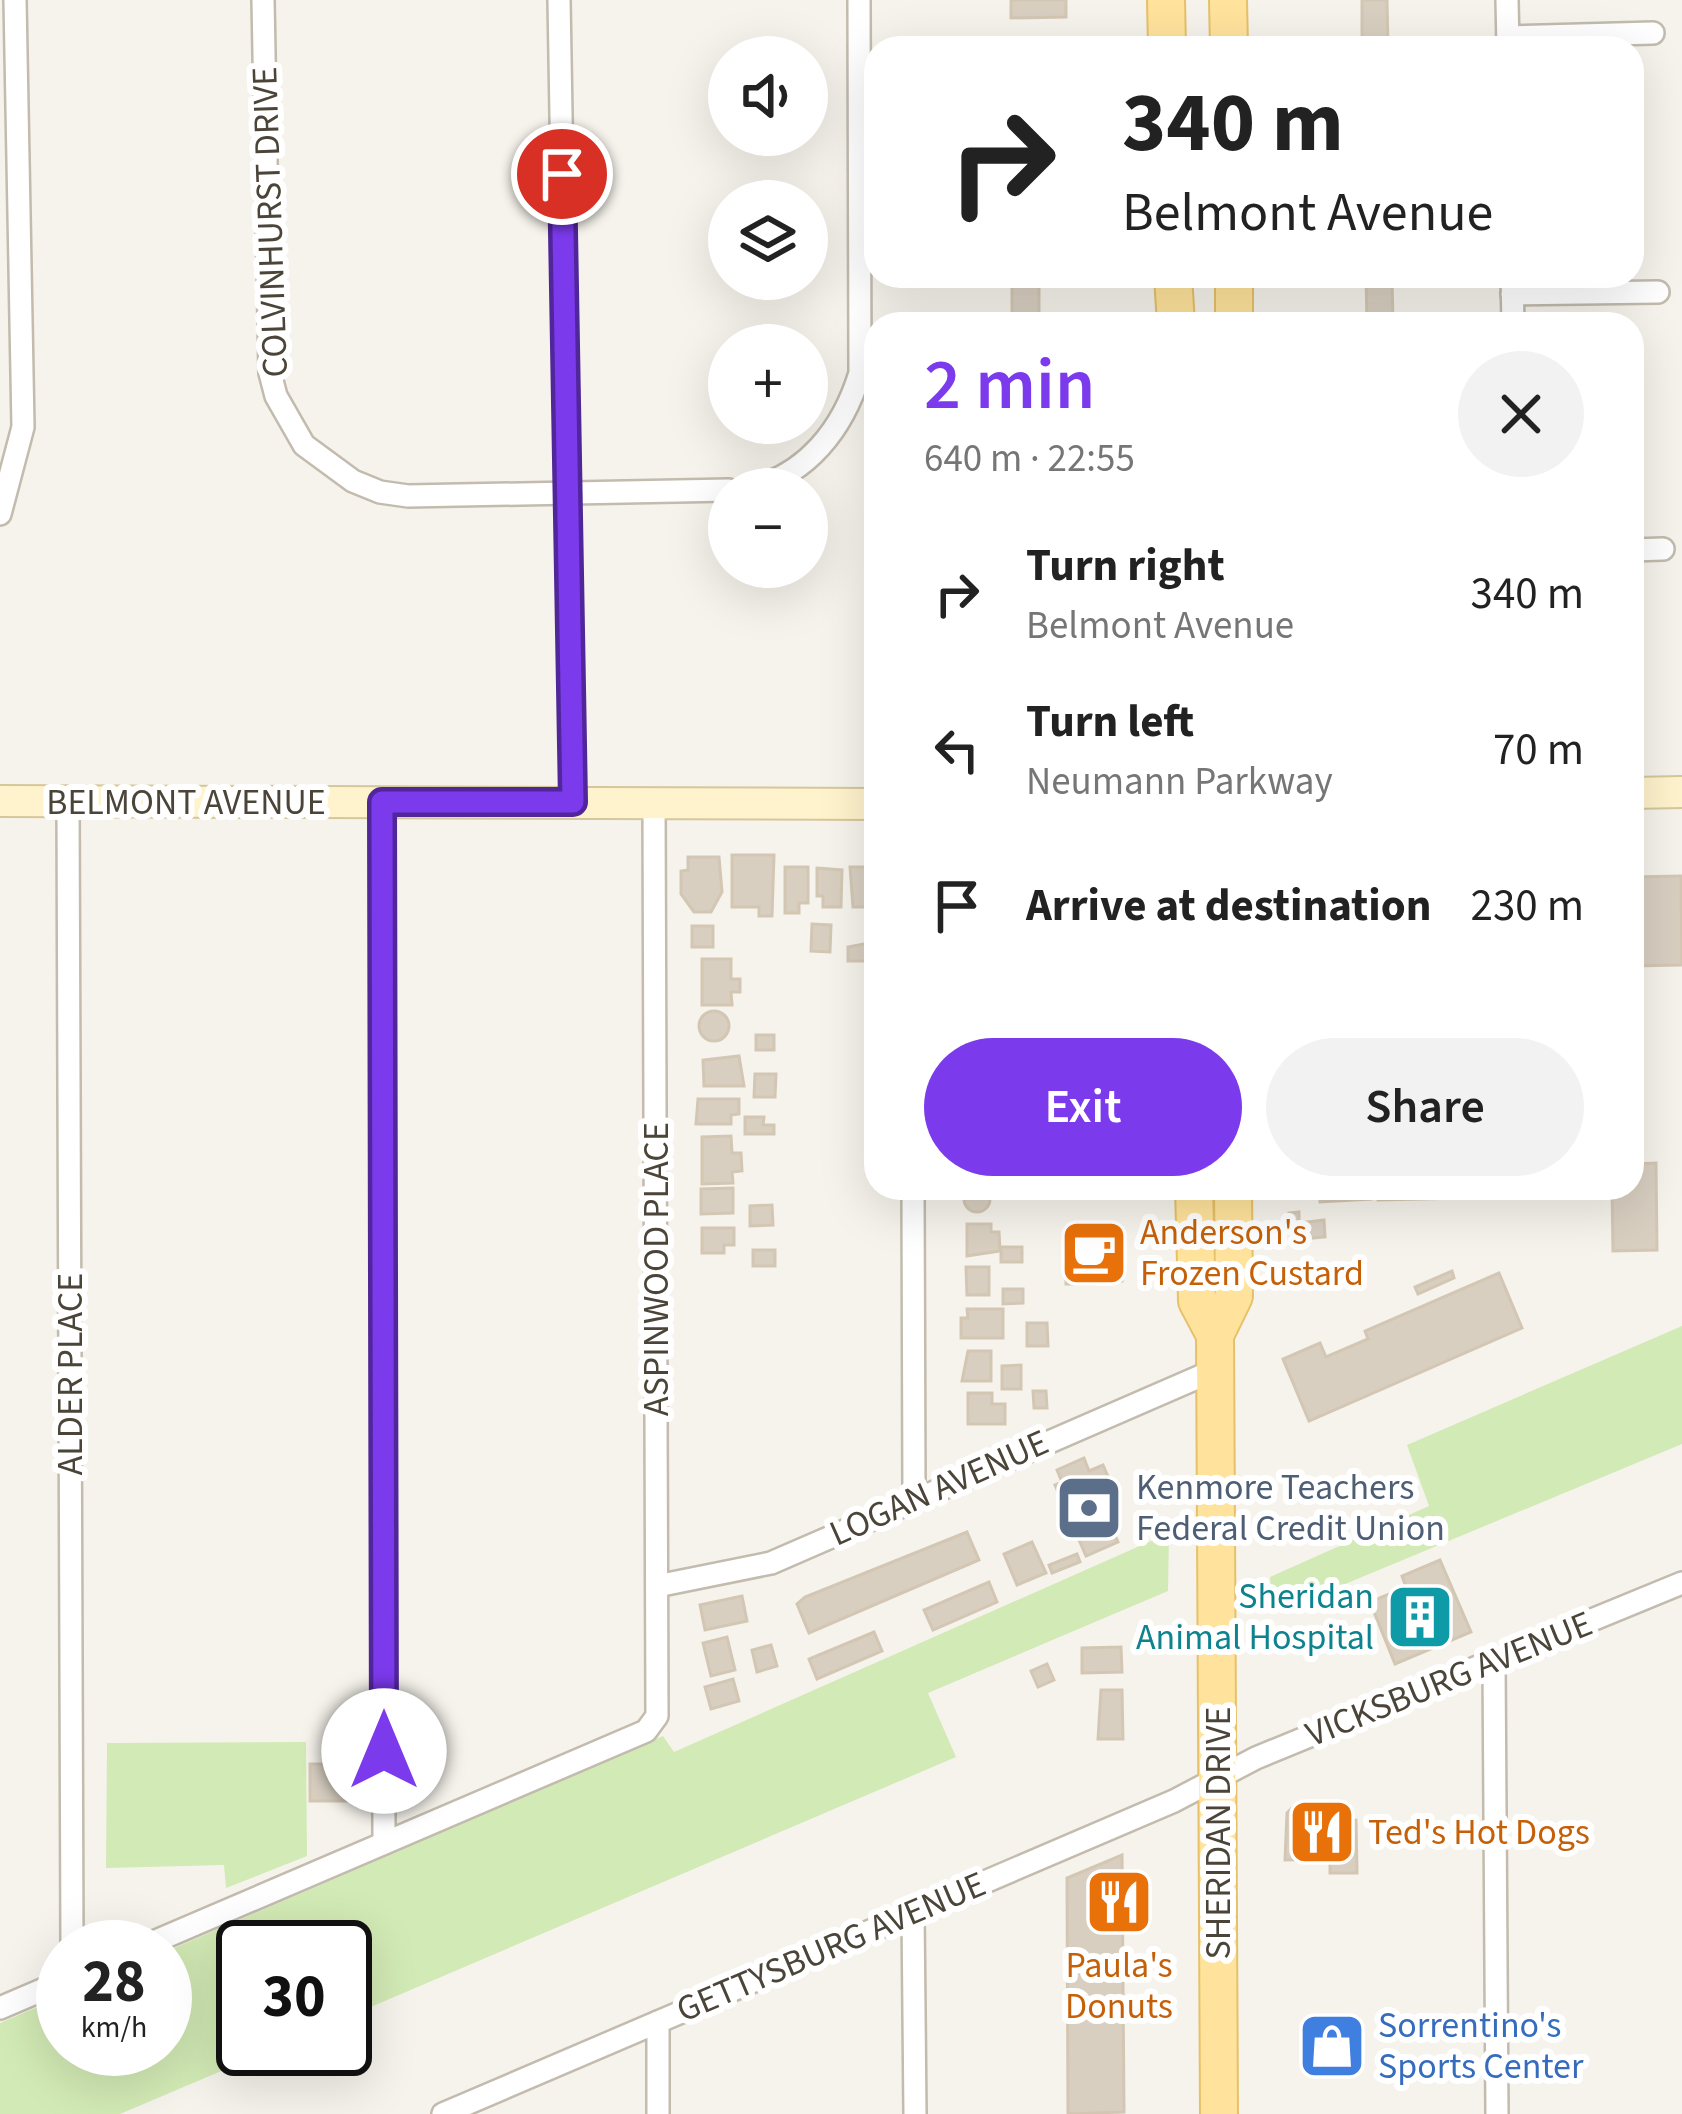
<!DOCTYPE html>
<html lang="en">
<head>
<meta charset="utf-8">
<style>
  :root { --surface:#fff; --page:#f2f2f2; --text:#222; --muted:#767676; --accent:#7c3aed }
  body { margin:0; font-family:"Source Sans 3",sans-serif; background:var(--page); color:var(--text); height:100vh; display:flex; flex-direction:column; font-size:45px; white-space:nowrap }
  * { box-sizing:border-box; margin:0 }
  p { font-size:39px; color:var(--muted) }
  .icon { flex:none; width:66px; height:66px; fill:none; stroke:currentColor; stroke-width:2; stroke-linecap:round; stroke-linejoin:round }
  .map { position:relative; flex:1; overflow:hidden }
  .panel { position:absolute; left:864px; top:312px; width:780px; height:888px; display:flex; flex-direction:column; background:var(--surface); border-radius:36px; box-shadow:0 12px 48px #0002 }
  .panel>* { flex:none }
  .hud { position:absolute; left:864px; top:36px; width:780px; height:252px; border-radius:36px; box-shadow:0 12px 48px #0002; background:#fff; color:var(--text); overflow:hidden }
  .buttons { position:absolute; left:708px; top:36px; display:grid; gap:24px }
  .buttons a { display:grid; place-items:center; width:120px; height:120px; border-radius:50%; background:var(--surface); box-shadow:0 12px 48px #0002; font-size:60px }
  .speed { position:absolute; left:36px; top:1920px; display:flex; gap:24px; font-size:60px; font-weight:700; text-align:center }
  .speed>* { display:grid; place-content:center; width:156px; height:156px; border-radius:50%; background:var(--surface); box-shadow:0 12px 48px #0002; line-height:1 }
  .speed small { font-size:30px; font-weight:400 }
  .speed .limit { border:6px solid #111; border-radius:18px; background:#fff; color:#111 }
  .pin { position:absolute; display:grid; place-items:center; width:102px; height:102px; color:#fff; margin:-51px; border:6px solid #fff; border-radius:50%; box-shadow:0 3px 12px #0007 }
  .me { position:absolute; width:132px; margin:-66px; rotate:0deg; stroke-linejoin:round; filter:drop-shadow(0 0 9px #0008) }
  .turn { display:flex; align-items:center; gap:42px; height:252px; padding:0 60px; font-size:54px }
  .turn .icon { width:156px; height:156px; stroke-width:2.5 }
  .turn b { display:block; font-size:84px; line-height:102px }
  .round { display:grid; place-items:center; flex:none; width:126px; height:126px; border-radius:63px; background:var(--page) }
  .overview { display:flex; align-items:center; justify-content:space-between; height:204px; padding:0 60px }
  h1 { font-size:72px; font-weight:600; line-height:90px; color:var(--accent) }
  .action { display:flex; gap:24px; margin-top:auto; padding:24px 60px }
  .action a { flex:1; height:138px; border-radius:72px; background:var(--accent); color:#fff; font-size:48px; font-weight:600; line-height:138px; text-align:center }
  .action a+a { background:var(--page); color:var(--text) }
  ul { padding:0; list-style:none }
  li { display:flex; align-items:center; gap:36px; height:156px; padding:0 60px }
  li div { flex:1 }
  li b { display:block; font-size:45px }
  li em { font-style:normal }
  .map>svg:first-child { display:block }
</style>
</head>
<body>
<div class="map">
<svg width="1682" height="2114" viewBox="0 0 1682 2114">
  <rect width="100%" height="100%" fill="#f6f3ec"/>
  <!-- green -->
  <g fill="#d2eab5">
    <path d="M1682,1326V1444L1273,1614L1270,1577L1429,1506L1407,1445Z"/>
    <path d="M1169,1533L1168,1591L928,1693L956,1757L345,2018V1947H243V2049H273L120,2114H0V2023L63,1996V2049H165V1952L663,1736L674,1752Z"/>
    <path d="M306,1742L307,1856L226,1888L224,1865L106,1868L107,1743Z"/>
  </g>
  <!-- building -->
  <g fill="#d8cfc1" stroke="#d3c7b4" stroke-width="3">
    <path d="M1011,0H1066V17L1011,18Z"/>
    <path d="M1362,0H1387L1388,48H1362Z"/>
    <rect x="1012" y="276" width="27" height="39"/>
    <path d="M1366,276H1392L1393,324H1367Z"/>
    <path d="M732,855H774L772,916H759V907H732Z"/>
    <path d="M688,857H719L722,892L711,912H694L681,894V871L688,870Z"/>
    <path d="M785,867H808V903H799V913H785Z"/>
    <path d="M850,867H875L872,907H853Z"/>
    <path d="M817,868L842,870L841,907H823V896H817Z"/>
    <path d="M1681,876L1682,965L1632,966V877Z"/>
    <path d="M812,924L831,925L830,952L811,951Z"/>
    <rect x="692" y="926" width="21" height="21"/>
    <path d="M869,943V961H848V947Z"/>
    <path d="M702,959H731V979H740V992H731L732,1005H702Z"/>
    <circle cx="714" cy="1026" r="15"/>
    <rect x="756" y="1035" width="18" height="15"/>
    <path d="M739,1056L744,1086H704L703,1060Z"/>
    <path d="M755,1074H776L775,1097H754Z"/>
    <path d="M698,1099H739V1114L731,1115V1124H696Z"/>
    <path d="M745,1117H764L763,1125H774V1134H745Z"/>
    <path d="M731,1136L732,1153H741L742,1171L732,1172L733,1183L702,1184V1137Z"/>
    <path d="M1656,1163L1657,1250L1613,1251L1612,1188H1632V1164Z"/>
    <circle cx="977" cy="1199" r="13"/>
    <path d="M733,1188V1213L701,1214V1189Z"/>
    <path d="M1320,1188H1371V1199L1320,1202Z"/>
    <path d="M1378,1188H1504V1197L1378,1200Z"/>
    <path d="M772,1205L773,1225L750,1226V1206Z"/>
    <path d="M1299,1212V1223L1324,1220L1325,1237L1291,1240L1289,1213Z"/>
    <path d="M967,1224H991V1232H999L1000,1251L967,1256Z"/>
    <path d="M1095,1226H1121L1122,1281H1096V1265H1066L1065,1235L1096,1242Z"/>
    <path d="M702,1228H734V1245H724V1253H702Z"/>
    <rect x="1001" y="1247" width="21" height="15"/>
    <rect x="753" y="1250" width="22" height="16"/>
    <rect x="1066" y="1265" width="30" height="19"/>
    <path d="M966,1267H989V1295H967Z"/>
    <path d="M1452,1271L1454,1278L1418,1294L1415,1287Z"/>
    <path d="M1499,1273L1522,1328L1309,1421L1283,1359L1320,1343L1326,1357L1368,1339L1365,1331Z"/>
    <path d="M1003,1289H1023V1303L1003,1304Z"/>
    <path d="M967,1309H1003V1338H961V1318H968Z"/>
    <path d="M1027,1323H1047L1048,1346H1027Z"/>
    <path d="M968,1351H991V1381H962Z"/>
    <path d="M1021,1365V1389H1002V1366Z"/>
    <path d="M1033,1391H1046L1047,1408H1034Z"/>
    <path d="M968,1393H992V1404H1005V1424H968Z"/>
    <path d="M1084,1458L1089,1471L1103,1465L1116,1495L1108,1499L1116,1516L1108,1519L1118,1542L1086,1556L1055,1485L1062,1482L1057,1470Z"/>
    <path d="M967,1532L979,1560L809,1633L797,1604L805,1597Z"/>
    <path d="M1032,1542L1046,1573L1017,1585L1004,1554Z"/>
    <path d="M1077,1554L1080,1562L1052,1573L1049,1565Z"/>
    <path d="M1440,1560L1471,1632L1395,1664L1370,1602L1406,1587L1402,1576Z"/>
    <path d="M989,1582L997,1602L933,1630L924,1610Z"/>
    <path d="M742,1596L747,1621L705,1630L700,1605Z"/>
    <path d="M874,1632L882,1651L817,1679L809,1659Z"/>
    <path d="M727,1637L735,1670L711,1676L703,1643Z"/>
    <path d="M771,1645L777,1666L757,1672L752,1650Z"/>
    <path d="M1121,1647L1122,1672L1082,1673V1648Z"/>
    <path d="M1047,1664L1054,1680L1038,1687L1031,1671Z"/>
    <path d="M733,1679L739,1701L711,1709L705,1687Z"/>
    <path d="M1101,1690H1122L1123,1739H1098Z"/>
    <path d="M310,1764H346L347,1801H310Z"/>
    <path d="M1294,1806L1303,1815L1356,1820L1357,1873H1330V1859L1285,1860L1287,1813Z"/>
    <path d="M1122,1855L1124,2112L1068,2114L1067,1878Z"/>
    <rect x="1305" y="2034" width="54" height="24"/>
  </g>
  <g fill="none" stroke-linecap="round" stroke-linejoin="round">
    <!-- street casing -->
    <g stroke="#c2bbae" stroke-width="26">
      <g id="street">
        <path d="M263,0L270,373L276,396L304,445L353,481L380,492L408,496L729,490"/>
        <path d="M559,0L573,802"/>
        <path d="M1507,0L1508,47"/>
        <path d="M1508,37L1653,33"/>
        <path d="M1512,276L1513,324"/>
        <path d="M1512,294L1658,292"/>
        <path d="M749,489C807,475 843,429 860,373L859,0"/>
        <path d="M0,514L23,427L15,0"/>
        <path d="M1632,550L1663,549"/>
        <path d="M68,801L72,1947"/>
        <path d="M382,802L384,1843"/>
        <path d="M913,1188L914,1497"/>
        <path d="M657,1586L771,1563L1215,1370"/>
        <path d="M1494,1662L1497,2114"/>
        <path d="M913,1912L915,2114"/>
        <path d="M142,1947L646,1731L657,1716L654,803"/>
        <path d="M0,2008L63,1981"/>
        <path d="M658,2022V2114"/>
        <path d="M443,2114L1174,1801L1256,1758L1682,1583"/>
      </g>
    </g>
    <!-- secondary casing -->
    <g stroke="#d6c79b" stroke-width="34">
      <g id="secondary">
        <path d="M1632,793L1682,792"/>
        <path d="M0,801L876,804"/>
      </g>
    </g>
    <!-- primary casing -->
    <g stroke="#e6c16a" stroke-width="40">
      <g id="primary">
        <path d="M1166,0L1167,48"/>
        <path d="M1228,0L1229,48"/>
        <path d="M1173,276L1176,324"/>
        <path d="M1234,276V324"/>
        <path d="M1194,1188L1197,1301L1215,1335"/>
        <path d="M1219,2114L1215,1335L1234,1296L1233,1188"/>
      </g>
    </g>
    <!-- street -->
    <use href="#street" stroke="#fff" stroke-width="21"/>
    <!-- secondary -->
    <use href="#secondary" stroke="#fff3cd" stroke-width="30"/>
    <!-- primary -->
    <use href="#primary" stroke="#ffe39c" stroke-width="36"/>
  </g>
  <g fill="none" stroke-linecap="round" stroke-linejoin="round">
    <!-- route casing -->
    <g stroke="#51269a" stroke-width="30">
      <path id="route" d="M384,1751L382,802H573L562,174"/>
    </g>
    <!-- route -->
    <use href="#route" stroke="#7c3aed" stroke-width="21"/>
  </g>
  <!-- icons -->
  <defs>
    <g id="cafe-square" transform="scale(3.45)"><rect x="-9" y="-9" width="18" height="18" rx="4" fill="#e8710a" stroke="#fff"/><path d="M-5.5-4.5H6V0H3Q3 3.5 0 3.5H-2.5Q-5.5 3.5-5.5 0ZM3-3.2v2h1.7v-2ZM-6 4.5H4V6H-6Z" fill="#fff"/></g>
    <g id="bank-square" transform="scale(3.45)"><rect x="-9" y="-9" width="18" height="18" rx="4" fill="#5c6f8a" stroke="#fff"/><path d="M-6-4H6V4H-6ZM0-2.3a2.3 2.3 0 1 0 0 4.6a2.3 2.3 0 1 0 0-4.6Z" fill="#fff"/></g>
    <g id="building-square" transform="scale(3.45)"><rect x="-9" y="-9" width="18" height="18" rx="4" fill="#0f9aa8" stroke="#fff"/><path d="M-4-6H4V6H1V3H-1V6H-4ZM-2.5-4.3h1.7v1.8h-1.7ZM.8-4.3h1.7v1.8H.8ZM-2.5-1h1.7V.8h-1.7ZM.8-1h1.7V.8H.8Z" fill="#fff"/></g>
    <g id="restaurant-square" transform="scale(3.45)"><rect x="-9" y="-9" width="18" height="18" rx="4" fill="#e8710a" stroke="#fff"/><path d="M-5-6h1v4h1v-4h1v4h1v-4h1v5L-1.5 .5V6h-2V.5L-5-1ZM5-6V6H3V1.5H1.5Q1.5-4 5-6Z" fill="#fff"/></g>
    <g id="shop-square" transform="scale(3.45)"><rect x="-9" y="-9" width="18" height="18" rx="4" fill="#3f7fe0" stroke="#fff"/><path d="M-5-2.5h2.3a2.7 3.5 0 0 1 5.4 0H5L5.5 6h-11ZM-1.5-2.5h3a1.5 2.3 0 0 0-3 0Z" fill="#fff"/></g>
  </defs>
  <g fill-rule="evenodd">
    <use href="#cafe-square" x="1094" y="1253"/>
    <use href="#bank-square" x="1089" y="1508"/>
    <use href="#building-square" x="1420" y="1617"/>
    <use href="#restaurant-square" x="1322" y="1832"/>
    <use href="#restaurant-square" x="1119" y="1902"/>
    <use href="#shop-square" x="1332" y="2046"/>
  </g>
  <g text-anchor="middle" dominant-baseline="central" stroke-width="12" stroke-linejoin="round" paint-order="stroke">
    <!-- street labels -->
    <g font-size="36" fill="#4b4439" stroke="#fff">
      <text transform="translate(270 222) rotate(-92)">COLVINHURST DRIVE</text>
      <text x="186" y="802">BELMONT AVENUE</text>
      <text transform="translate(656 1269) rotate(-90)">ASPINWOOD PLACE</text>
      <text transform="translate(70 1374) rotate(-90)">ALDER PLACE</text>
      <text transform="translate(939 1488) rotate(-24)">LOGAN AVENUE</text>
      <text transform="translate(1449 1679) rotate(-22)">VICKSBURG AVENUE</text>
      <text transform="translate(1218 1833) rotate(-90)">SHERIDAN DRIVE</text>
      <text transform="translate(831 1947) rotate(-23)">GETTYSBURG AVENUE</text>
    </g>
    <!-- food labels -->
    <g font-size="36" fill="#c56008" stroke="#fff" text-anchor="start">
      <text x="1140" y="1232">Anderson's<tspan x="1140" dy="41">Frozen Custard</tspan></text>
      <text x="1368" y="1832">Ted's Hot Dogs</text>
      <text x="1119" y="1965" text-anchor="middle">Paula's<tspan x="1119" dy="41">Donuts</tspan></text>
    </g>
    <!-- service labels -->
    <g font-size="36" fill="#4e5e75" stroke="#fff" text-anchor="start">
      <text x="1136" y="1487">Kenmore Teachers<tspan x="1136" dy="41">Federal Credit Union</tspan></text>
    </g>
    <!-- culture labels -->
    <g font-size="36" fill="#0d838f" stroke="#fff" text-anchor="end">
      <text x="1374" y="1596">Sheridan<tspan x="1374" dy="41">Animal Hospital</tspan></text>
    </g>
    <!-- shop labels -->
    <g font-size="36" fill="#366cbe" stroke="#fff" text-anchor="start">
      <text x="1378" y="2025">Sorrentino's<tspan x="1378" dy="41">Sports Center</tspan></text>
    </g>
  </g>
</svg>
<div class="buttons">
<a><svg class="icon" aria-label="sound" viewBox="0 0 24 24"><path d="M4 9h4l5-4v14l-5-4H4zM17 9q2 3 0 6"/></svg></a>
<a><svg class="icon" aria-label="layers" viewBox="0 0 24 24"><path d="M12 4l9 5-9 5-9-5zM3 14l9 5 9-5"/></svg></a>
<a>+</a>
<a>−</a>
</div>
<div class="speed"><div>28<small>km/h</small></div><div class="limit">30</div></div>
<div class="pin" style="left:562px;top:174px;background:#d93025"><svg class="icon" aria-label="arrive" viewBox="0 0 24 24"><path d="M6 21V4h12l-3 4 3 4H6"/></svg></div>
<svg class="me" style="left:384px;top:1751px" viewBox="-20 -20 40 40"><circle r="19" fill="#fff"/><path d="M0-13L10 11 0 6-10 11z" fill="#7c3aed"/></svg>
<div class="hud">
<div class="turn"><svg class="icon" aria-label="right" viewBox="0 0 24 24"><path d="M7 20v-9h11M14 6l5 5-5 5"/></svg><div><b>340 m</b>Belmont Avenue</div></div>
</div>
<section class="panel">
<div class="overview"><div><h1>2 min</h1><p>640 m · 22:55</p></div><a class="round"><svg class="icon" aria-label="close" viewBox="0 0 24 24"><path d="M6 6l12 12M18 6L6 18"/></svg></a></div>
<ul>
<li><svg class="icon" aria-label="right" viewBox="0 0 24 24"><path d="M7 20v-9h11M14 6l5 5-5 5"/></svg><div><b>Turn right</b><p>Belmont Avenue</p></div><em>340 m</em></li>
<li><svg class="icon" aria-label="left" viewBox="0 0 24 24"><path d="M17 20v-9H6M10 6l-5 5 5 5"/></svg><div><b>Turn left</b><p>Neumann Parkway</p></div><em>70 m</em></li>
<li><svg class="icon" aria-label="arrive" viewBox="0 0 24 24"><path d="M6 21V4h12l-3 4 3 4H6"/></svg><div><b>Arrive at destination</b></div><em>230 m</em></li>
</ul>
<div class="action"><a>Exit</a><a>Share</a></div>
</section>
</div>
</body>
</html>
